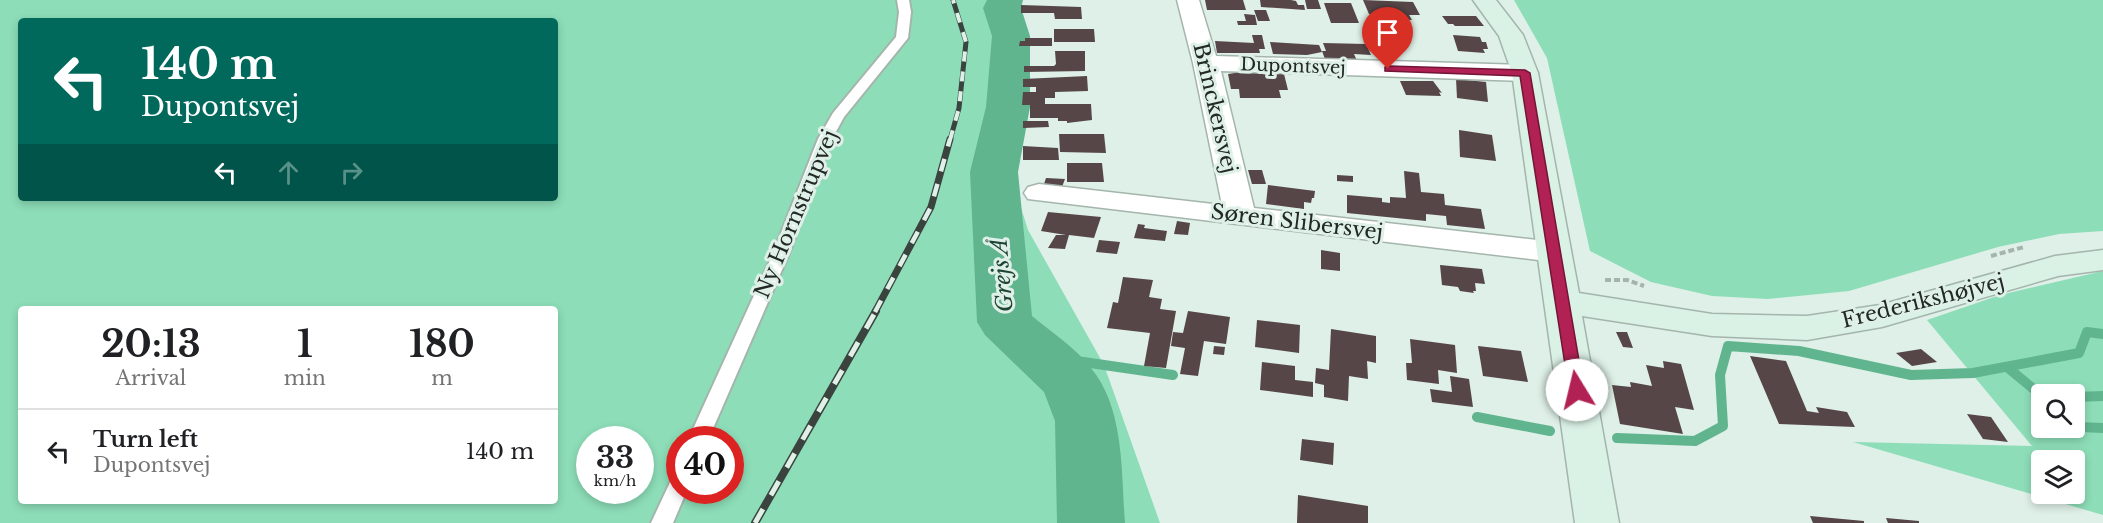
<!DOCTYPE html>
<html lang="en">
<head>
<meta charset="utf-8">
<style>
  :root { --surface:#fff; --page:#f2f2f2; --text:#202124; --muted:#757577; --line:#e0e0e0 }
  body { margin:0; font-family:"Libre Baskerville",serif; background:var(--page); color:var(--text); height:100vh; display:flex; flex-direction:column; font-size:22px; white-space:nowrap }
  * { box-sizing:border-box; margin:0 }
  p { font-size:20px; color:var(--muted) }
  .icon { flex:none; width:33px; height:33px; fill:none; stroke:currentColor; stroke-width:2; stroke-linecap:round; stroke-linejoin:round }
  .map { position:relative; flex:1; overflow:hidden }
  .panel { position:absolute; left:18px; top:306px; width:540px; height:198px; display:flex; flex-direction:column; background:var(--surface); border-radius:6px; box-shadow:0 3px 9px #0003 }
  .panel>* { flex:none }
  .banner { position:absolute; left:18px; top:18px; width:540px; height:183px; border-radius:6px; box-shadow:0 3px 9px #0003; background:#00695c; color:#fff; overflow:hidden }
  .fabs { position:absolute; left:2031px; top:384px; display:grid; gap:12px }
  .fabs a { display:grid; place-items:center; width:54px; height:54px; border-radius:6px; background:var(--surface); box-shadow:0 3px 9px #0003; font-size:30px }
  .speed { position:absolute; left:576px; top:426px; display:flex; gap:12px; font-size:30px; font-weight:700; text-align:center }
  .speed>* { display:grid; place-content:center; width:78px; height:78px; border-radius:50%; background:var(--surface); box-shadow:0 3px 9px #0003; line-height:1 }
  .speed small { font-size:15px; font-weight:400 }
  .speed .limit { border:9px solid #d22; background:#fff; color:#111 }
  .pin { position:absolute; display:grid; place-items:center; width:51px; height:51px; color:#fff; margin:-62px -26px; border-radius:50% 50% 50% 0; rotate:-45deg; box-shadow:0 0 6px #0007 }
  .pin .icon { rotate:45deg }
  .me { position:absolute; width:66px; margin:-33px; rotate:351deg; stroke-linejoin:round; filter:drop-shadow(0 0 4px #0008) }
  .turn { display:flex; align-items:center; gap:21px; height:126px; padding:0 24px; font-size:27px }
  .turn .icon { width:78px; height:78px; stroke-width:2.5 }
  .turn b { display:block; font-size:42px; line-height:51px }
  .lanes { display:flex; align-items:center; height:57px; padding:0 24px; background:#0003; justify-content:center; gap:30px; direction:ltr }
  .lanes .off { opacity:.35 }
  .eta { display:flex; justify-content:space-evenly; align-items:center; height:102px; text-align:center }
  .eta b { font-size:36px; font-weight:700; line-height:42px }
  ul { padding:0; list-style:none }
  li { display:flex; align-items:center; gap:18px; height:84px; padding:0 24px; border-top:2px solid var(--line) }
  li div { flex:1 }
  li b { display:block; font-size:22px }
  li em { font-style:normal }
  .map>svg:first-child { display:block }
</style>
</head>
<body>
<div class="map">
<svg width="2103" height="523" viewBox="0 0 2103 523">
  <rect width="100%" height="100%" fill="#def0e7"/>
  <!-- green -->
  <g fill="#8dddb8" fill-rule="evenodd">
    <path d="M0,0H1013L1020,35L1009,170L1028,230L1104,365L1160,523H0ZM21,21H555V198H21ZM21,309H555V501H21ZM590,440H640V490H590ZM680,440H730V490H680Z"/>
    <path d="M1514,0H2103V231L2059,234L1998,247L1849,291L1768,299L1712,296L1651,282L1590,251L1547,58Z"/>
    <path d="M2103,271V515L1853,442L2032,446L1927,320L2000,295ZM2042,394H2074V428H2042ZM2042,460H2074V494H2042Z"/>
  </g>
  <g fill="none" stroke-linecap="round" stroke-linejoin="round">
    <!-- stream -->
    <g stroke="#60b58f" stroke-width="10">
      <path d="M1042,356L1173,375"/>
      <path d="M2007,367L2042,396"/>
      <path d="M2074,397L2103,396"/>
      <path d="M1477,417L1550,431"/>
      <path d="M2074,423L2080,427L2103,428"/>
      <path d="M1617,438L1695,441L1723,426L1720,375L1728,346L1799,351L1911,375L1973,373L2079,353L2087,332L2103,334"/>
    </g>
    <!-- river -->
    <path fill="#60b58f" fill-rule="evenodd" d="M987,0H1023L1021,8L1030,36V107L1018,172L1032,316C1051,332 1076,348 1091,368C1125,409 1121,473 1125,523H1057L1055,421L1044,392L985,335L977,322L970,172L986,107L992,36L983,8Z"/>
  </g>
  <!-- building -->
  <g fill="#564648">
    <path d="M1205,0H1243L1246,10H1207Z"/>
    <path d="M1260,0H1291L1296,1L1298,5H1304L1305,10L1261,7Z"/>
    <path d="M1305,0H1318L1321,9H1307Z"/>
    <path d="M1363,0L1413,2L1420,15H1409L1412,20L1375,18L1373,14H1369Z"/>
    <path d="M1324,3H1351L1359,23H1331Z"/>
    <path d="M1021,5L1081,7L1082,19H1055L1054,13H1021Z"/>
    <path d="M1254,10H1266L1270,21H1258Z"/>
    <path d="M1244,14L1255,15L1257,25H1238L1237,21H1246Z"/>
    <path d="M1442,16H1476L1484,26H1455L1453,24H1448Z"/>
    <path d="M1054,29H1094L1095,42H1054Z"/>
    <path d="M1252,35H1262L1265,49H1259L1260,53H1217L1215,41L1254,43Z"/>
    <path d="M1453,35L1480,37L1482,42H1486L1488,49H1483L1485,53L1458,51Z"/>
    <path d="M1025,38H1052V46H1019L1020,41H1025Z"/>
    <path d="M1270,42L1319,45L1322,52L1307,55L1273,54Z"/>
    <path d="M1323,43L1366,44L1371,55L1354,54L1358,63L1326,62L1322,51H1326Z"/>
    <path d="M1055,51H1085V71L1024,72V66H1054L1056,64Z"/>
    <path d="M1242,72L1284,74L1288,90H1279L1281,98H1240L1239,89H1231L1228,74Z"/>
    <path d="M1087,76L1088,91L1055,92V98H1045V104H1091L1092,120L1067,123V121H1058V118H1030V105H1022L1023,92H1036V87H1023V79Z"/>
    <path d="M1456,79L1486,82L1488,102L1457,98Z"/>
    <path d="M1400,81H1433L1442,93L1439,92L1441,96L1406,95Z"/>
    <path d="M1023,121H1048L1049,127L1023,128Z"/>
    <path d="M1459,130L1492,135L1496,161L1460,157Z"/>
    <path d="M1059,134H1104L1106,153L1060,152Z"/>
    <path d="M1023,146L1058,148L1059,160H1023Z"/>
    <path d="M1067,163H1102L1104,182H1067Z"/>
    <path d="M1248,170H1262L1266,184H1252Z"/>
    <path d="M1404,171L1419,173L1421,192L1444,194L1445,205L1481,209L1485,229L1447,225L1446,216L1426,214V221L1347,213V195L1382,198V202L1390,203V197L1406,198Z"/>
    <path d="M1337,175L1353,176V182L1337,181Z"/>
    <path d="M1046,178L1065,179L1062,187L1044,184Z"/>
    <path d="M1268,185L1315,191L1314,198H1312L1311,203L1304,202V209L1266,204Z"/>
    <path d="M1048,212L1101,217L1094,238L1069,235L1065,249L1048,248L1056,235H1066L1041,231Z"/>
    <path d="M1177,221L1190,223L1188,235L1174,234Z"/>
    <path d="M1138,224L1145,225L1144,228L1167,231L1165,241L1134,238Z"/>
    <path d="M1099,240L1120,242L1117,254L1096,252Z"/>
    <path d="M1321,250L1340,253V271L1321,269Z"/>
    <path d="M1440,265L1482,269L1485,284L1475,283L1476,291H1473L1474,293L1460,291L1458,287L1442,285Z"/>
    <path d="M1123,277L1153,280L1149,297L1162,299L1160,309L1176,311L1166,368L1144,366L1150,333L1107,328L1113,302L1118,303Z"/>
    <path d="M1188,311L1230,317L1226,344L1204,341L1198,376L1180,374L1185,348L1171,346L1173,332L1183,333Z"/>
    <path d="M1257,320L1300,325L1299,353L1255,347Z"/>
    <path d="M1331,329L1376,336V363L1367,361L1368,379L1349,376L1348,401L1324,397V385L1315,383L1316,368L1329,370Z"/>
    <path d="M1616,332H1627L1633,348L1623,347Z"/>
    <path d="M1410,339L1455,345L1457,373L1438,370L1439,384L1407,380L1406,363H1412Z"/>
    <path d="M1214,346L1225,347L1224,355L1213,354Z"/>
    <path d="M1478,346L1521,351L1528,382L1483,376Z"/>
    <path d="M1921,349L1937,362L1912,366L1896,353Z"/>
    <path d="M1750,356L1786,361L1807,411L1819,413L1816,407L1847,412L1855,427L1779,424Z"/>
    <path d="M1663,361L1681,364L1694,410L1675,407L1683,434L1620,424L1612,385L1631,387L1630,382L1652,386L1646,365L1664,368Z"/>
    <path d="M1262,362L1295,366V380L1313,382V397L1260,390Z"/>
    <path d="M1450,376L1469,379L1473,407L1432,402L1430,389L1452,392Z"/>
    <path d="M1967,414L1991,417L2008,442L1983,439Z"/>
    <path d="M1302,439L1334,443L1333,465L1300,460Z"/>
    <path d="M1298,495L1368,506V523H1297Z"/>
    <path d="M1810,516L1864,521V523H1813Z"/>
    <path d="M1886,518L1919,521V523H1888Z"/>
  </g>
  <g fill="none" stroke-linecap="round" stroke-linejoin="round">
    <!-- lane casing -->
    <g stroke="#a4b5ac" stroke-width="4">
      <g id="lane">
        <path d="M897,0H909L911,12L908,38L844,117L832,139L788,256L708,440H688L772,256L818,139L833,113L896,37L899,12Z"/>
        <path d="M680,474V490H687L673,523H651L673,476Z"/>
      </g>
    </g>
    <!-- street casing -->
    <g stroke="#a4b5ac" stroke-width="3">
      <path id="street" d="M1177,0H1199L1216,56L1525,65L1534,68L1538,73L1534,78L1525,81L1221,71L1254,208L1555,242L1567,245L1571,252L1567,259L1555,262L1028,199L1024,193L1028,187L1039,184L1222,205L1193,63Z"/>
    </g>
    <!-- secondary casing -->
    <g stroke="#a4b5ac" stroke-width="3">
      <path id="secondary" d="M1473,0H1496L1523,35L1538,73L1579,293L1712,314L1807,316L1880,305L2055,256L2103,250V270L2058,276L1882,327L1807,340L1712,336L1582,316L1619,523H1575L1512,73L1499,36Z"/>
    </g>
    <!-- path -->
    <g stroke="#a5b4ac" stroke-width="4" stroke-dasharray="6 3" stroke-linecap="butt">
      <path d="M1991,256L2024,247"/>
      <path d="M1605,280H1627L1644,286"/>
    </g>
    <!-- lane -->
    <use href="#lane" fill="#fff" fill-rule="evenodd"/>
    <!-- street -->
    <use href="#street" fill="#fff" fill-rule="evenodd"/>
    <!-- secondary -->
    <use href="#secondary" fill="#daf1e6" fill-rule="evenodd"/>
    <!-- rail-far2 casing -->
    <g stroke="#3b433f" stroke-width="5">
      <path id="rail-far2" d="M950,140L959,108L966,42L953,0"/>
    </g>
    <!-- rail-far1 casing -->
    <g stroke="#3b433f" stroke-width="7">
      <path id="rail-far1" d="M875,312L931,207L950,139"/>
    </g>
    <!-- rail casing -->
    <g stroke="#3b433f" stroke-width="8">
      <path id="rail" d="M755,523L876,311"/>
    </g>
    <!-- rail-far2 -->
    <use href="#rail-far2" stroke="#def0e7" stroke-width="4" stroke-dasharray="10" stroke-linecap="butt"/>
    <!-- rail-far1 -->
    <use href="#rail-far1" stroke="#def0e7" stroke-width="4.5" stroke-dasharray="13" stroke-linecap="butt"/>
    <!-- rail -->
    <use href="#rail" stroke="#def0e7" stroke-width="5" stroke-dasharray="16" stroke-linecap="butt"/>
  </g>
  <!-- route -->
  <path fill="#b12153" stroke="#731536" stroke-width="1.5" d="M1388,66L1525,70L1530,73L1584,390L1582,394H1571L1569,390L1520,76L1385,71V67Z"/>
  <g text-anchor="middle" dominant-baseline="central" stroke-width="6" stroke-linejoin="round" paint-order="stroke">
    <!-- far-street labels -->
    <g font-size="18" fill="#222825" stroke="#def0e7">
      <text transform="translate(1293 66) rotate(2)">Dupontsvej</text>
    </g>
    <!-- street labels -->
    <g font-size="21" fill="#222825" stroke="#def0e7">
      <text transform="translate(1215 108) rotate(77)">Brinckersvej</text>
      <text transform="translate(796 214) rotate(-67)">Ny Hornstrupvej</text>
      <text transform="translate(1297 222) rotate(7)">Søren Slibersvej</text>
      <text transform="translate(1923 301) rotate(-14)">Frederikshøjvej</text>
    </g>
    <!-- water labels -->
    <g font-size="22" font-style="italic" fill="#1e4433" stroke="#def0e7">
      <text transform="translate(1002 275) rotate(-95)">Grejs Å</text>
    </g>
  </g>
</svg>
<div class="fabs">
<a><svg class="icon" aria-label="search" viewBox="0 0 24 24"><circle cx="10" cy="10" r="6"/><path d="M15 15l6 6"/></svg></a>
<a><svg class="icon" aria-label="layers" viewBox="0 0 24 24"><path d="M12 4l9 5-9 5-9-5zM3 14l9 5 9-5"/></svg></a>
</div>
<div class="speed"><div>33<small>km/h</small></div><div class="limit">40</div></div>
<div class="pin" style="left:1388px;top:69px;background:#d93025"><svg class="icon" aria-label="arrive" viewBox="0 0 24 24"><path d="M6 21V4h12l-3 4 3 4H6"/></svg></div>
<svg class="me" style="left:1577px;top:390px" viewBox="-20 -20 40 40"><circle r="19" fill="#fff"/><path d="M0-13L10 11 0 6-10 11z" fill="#b12153"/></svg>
<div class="banner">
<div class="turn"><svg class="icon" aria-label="left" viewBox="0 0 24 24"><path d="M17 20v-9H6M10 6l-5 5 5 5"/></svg><div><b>140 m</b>Dupontsvej</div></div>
<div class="lanes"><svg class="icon" aria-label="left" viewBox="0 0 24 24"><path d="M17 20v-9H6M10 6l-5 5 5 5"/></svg><svg class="icon off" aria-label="ahead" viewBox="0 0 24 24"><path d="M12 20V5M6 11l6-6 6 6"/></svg><svg class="icon off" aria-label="right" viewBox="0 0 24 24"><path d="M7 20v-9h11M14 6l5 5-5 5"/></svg></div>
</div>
<section class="panel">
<div class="eta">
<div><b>20:13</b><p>Arrival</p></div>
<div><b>1</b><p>min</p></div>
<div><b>180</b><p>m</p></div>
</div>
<ul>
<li><svg class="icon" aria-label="left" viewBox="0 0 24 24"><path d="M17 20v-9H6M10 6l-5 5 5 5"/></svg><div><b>Turn left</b><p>Dupontsvej</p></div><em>140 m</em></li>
</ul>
</section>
</div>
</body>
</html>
